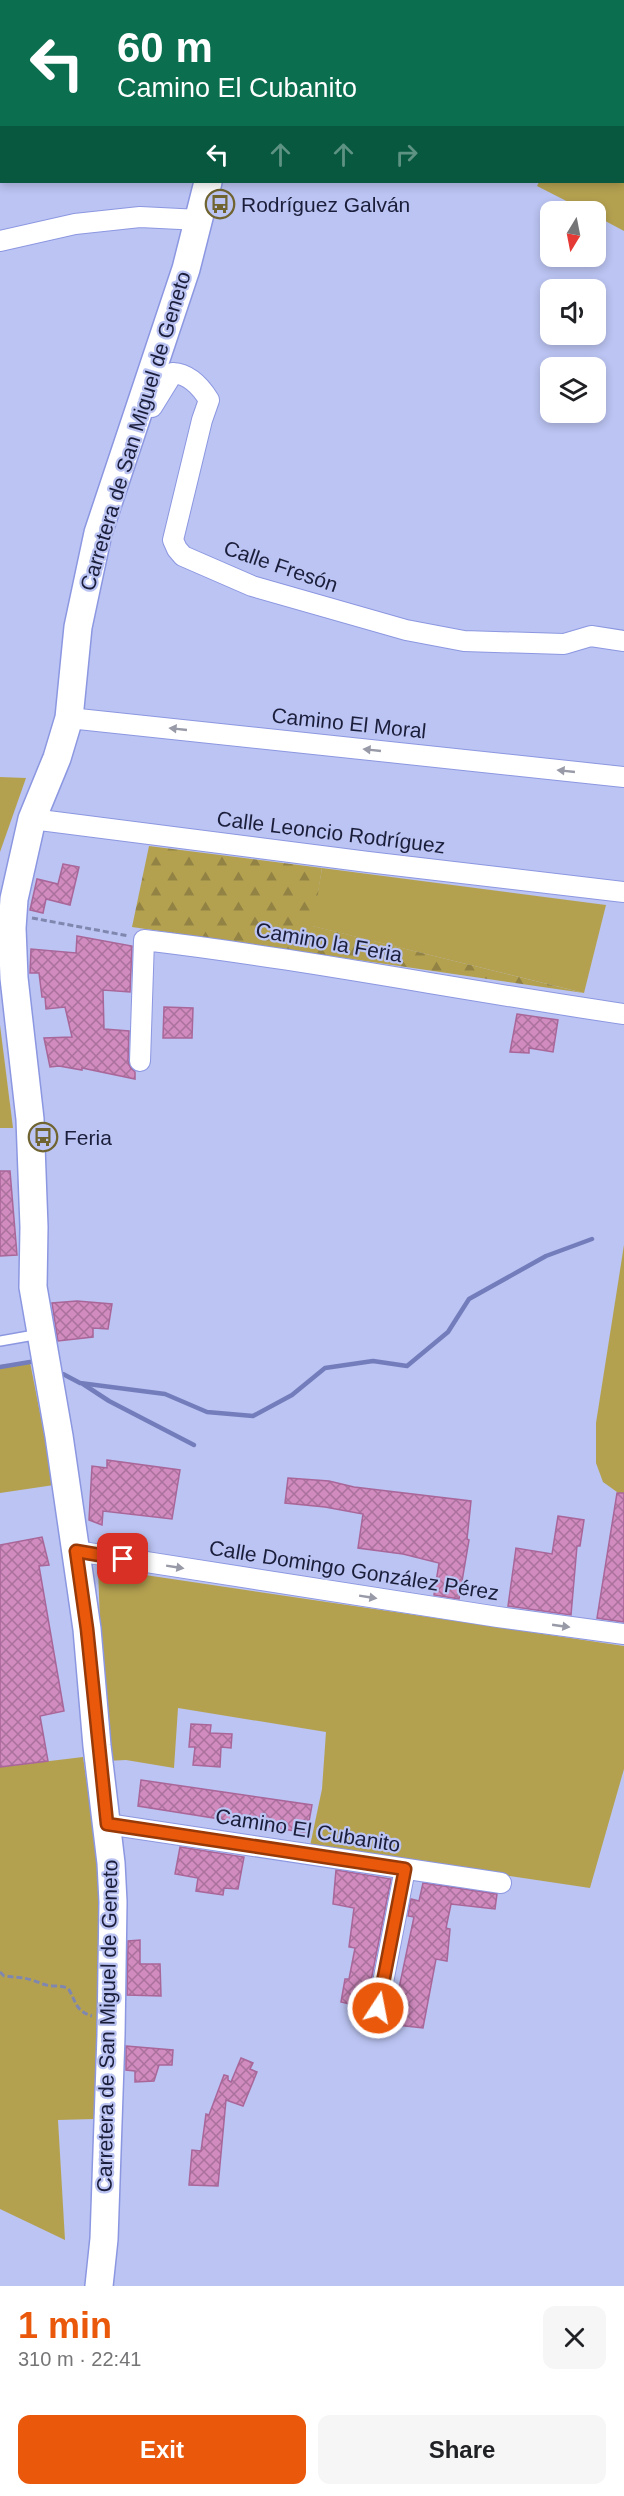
<!DOCTYPE html>
<html lang="en">
<head>
<meta charset="utf-8">
<style>
  :root { --surface:#fff; --page:#f6f6f6; --text:#202124; --muted:#757577; --accent:#ea580c }
  body { margin:0; font-family:Helvetica,sans-serif; background:var(--page); color:var(--text); height:100vh; display:flex; flex-direction:column; font-size:22px; white-space:nowrap }
  * { box-sizing:border-box; margin:0 }
  p { font-size:20px; color:var(--muted) }
  .icon { flex:none; width:33px; height:33px; fill:none; stroke:currentColor; stroke-width:2; stroke-linecap:round; stroke-linejoin:round }
  .map { position:relative; height:2286px; overflow:hidden }
  .side { display:flex; flex-direction:column; background:var(--surface); flex:1 }
  .side>* { flex:none }
  .banner { position:absolute; left:0px; top:0px; width:624px; height:183px; box-shadow:0 3px 9px #0003; background:#0b6e4f; color:#fff; overflow:hidden }
  .needle { width:39px; rotate:190deg }
  .fabs { position:absolute; left:540px; top:201px; display:grid; gap:12px }
  .fabs a { display:grid; place-items:center; width:66px; height:66px; border-radius:12px; background:var(--surface); box-shadow:0 3px 9px #0003; font-size:30px }
  .pin { position:absolute; display:grid; place-items:center; width:51px; height:51px; color:#fff; margin:-26px; border-radius:12px; box-shadow:0 3px 9px #0006 }
  .me { position:absolute; width:66px; margin:-33px; rotate:11deg; stroke-linejoin:round; filter:drop-shadow(0 0 4px #0008) }
  .turn { display:flex; align-items:center; gap:21px; height:126px; padding:0 18px; font-size:27px }
  .turn .icon { width:78px; height:78px; stroke-width:2.5 }
  .turn b { display:block; font-size:42px; line-height:51px }
  .lanes { display:flex; align-items:center; height:57px; padding:0 18px; background:#0003; justify-content:center; gap:30px; direction:ltr }
  .lanes .off { opacity:.35 }
  .round { display:grid; place-items:center; flex:none; width:63px; height:63px; border-radius:12px; background:var(--page) }
  .head { display:flex; align-items:center; justify-content:space-between; height:102px; padding:0 18px }
  h1 { font-size:36px; font-weight:600; line-height:45px; color:var(--accent) }
  .primary-button { display:flex; gap:12px; margin-top:auto; padding:12px 18px }
  .primary-button a { flex:1; height:69px; border-radius:12px; background:var(--accent); color:#fff; font-size:24px; font-weight:600; line-height:69px; text-align:center }
  .primary-button a+a { background:var(--page); color:var(--text) }
  .map>svg:first-child { display:block }
</style>
</head>
<body>
<div class="map">
<svg width="624" height="2286" viewBox="0 0 624 2286">
  <defs>
    <pattern id="forest-firs" width="22" height="20" patternUnits="userSpaceOnUse" patternTransform="scale(1.5)"><rect width="22" height="20" fill="#b4a150"/><path d="M5 1l3.5 6h-7zM16 11l3.5 6h-7z" fill="#928344"/></pattern>
    <pattern id="building-cross-hatch" width="8" height="8" patternUnits="userSpaceOnUse" patternTransform="scale(1.5)"><rect width="8" height="8" fill="#d18bbf"/><path d="M0 0l8 8M0 8l8-8" fill="none" stroke="#a9719c"/></pattern>
  </defs>
  <rect width="100%" height="100%" fill="#bbc4f2"/>
  <!-- green -->
  <g fill="#b4a150">
    <path d="M327,0H624V231L596,216V212L586,211L537,186L539,182H622V2Z"/>
    <path d="M0,777L26,778L0,852Z"/>
    <path d="M322,868L606,905L584,993L312,926Z"/>
    <path d="M0,1025L13,1128H0Z"/>
    <path d="M624,1245V1497L603,1482L596,1463V1423Z"/>
    <path d="M30,1362L54,1485L0,1493V1365Z"/>
    <path d="M98,1568L624,1646V1769L590,1888L310,1846L322,1789L326,1732L178,1708L174,1768L126,1760L105,1761Z"/>
    <path d="M83,1757L101,1879L94,2119L58,2120L65,2240L0,2209V1767Z"/>
  </g>
  <!-- forest -->
  <path fill="url(#forest-firs)" d="M149,846L322,868L313,926L584,993L132,927Z"/>
  <g fill="none" stroke-linecap="round" stroke-linejoin="round">
    <!-- stream -->
    <g stroke="#747dbc" stroke-width="4.5">
      <path d="M0,1367L30,1362"/>
      <path d="M63,1374L80,1383L165,1394L207,1412L253,1416L292,1395L325,1368L373,1361L407,1366L448,1332L469,1299L546,1256L592,1239"/>
      <path d="M83,1384L109,1401L194,1445"/>
    </g>
  </g>
  <!-- building -->
  <g fill="url(#building-cross-hatch)" stroke="#a96699" stroke-width="1.5">
    <path d="M63,864L79,867L70,905L46,899L43,913L30,910L37,879L58,884Z"/>
    <path d="M77,936L132,946L130,992L103,990L104,1029L129,1031L128,1061L130,1067L135,1072V1079L82,1068V1070L59,1066L50,1067L44,1038L72,1037L65,1007L46,1009L45,997H42L39,973H30L31,949L76,953Z"/>
    <path d="M164,1007L193,1008L192,1038H163Z"/>
    <path d="M517,1014L558,1020L553,1052L529,1048V1053L510,1052Z"/>
    <path d="M0,1171H10L17,1255L0,1256Z"/>
    <path d="M77,1301L112,1304L108,1329L93,1328V1337L58,1341L52,1303Z"/>
    <path d="M107,1460L180,1470L172,1519L103,1511L102,1525L89,1520L92,1466L107,1468Z"/>
    <path d="M288,1478L329,1481L354,1487L471,1501L467,1539L469,1540L459,1599L434,1595L439,1563L403,1554L358,1548L363,1514L325,1507L285,1503Z"/>
    <path d="M617,1493H624V1622L597,1618Z"/>
    <path d="M558,1516L584,1520L580,1546H577L571,1615L508,1606L516,1548L552,1554Z"/>
    <path d="M42,1537L49,1565L39,1566L64,1711L40,1716L48,1761L0,1767V1545Z"/>
    <path d="M191,1724L211,1725L210,1733L232,1734L231,1748L221,1747L220,1767L193,1765L195,1747H189Z"/>
    <path d="M141,1780L312,1805L307,1833L138,1806Z"/>
    <path d="M180,1847L244,1857L238,1889L224,1888L223,1895L196,1891L198,1878L175,1874Z"/>
    <path d="M336,1870L391,1879L366,2006L370,2017L376,2020L382,2019L389,2011L394,2012L414,1917L408,1916L411,1899L419,1901L423,1883L497,1894L495,1909L451,1904L446,1928L450,1929L447,1961L436,1959L423,2028L351,2020L354,2005L341,2002L345,1979H349L355,1948L349,1947L354,1908L333,1904Z"/>
    <path d="M140,1940V1964H160L161,1996L127,1995L128,1941Z"/>
    <path d="M126,2046L173,2050L172,2065H159L154,2081L135,2082V2071L126,2070Z"/>
    <path d="M241,2058L253,2063L250,2069L257,2072L243,2106L226,2100L218,2186L189,2185L192,2150L201,2151L206,2114L209,2115L224,2075L228,2076V2080L231,2082Z"/>
  </g>
  <g fill="none" stroke-linecap="round" stroke-linejoin="round">
    <!-- lane casing -->
    <g stroke="#8c97e1" stroke-width="12">
      <path id="lane" d="M0,1341L40,1334"/>
    </g>
    <!-- street casing -->
    <g stroke="#8c97e1" stroke-width="22">
      <g id="street">
        <path d="M0,241L75,224L140,217L200,220"/>
        <path d="M141,402L152,407L173,373C189,374 201,387 209,400L202,420L173,540L177,549L183,556L252,586L406,630L464,641L564,644L591,636L624,641"/>
        <path d="M69,718L624,777"/>
        <path d="M32,819L368,862L624,892"/>
        <path d="M140,1061L144,940C305,959 464,991 624,1014"/>
        <path d="M76,1551L498,1617L624,1634"/>
        <path d="M107,1824L501,1883"/>
        <path d="M378,2008L405,1869"/>
      </g>
    </g>
    <!-- secondary casing -->
    <g stroke="#8c97e1" stroke-width="30">
      <g id="secondary">
        <path d="M222,0V2"/>
        <path d="M99,2286L104,2239L111,2035L113,1902L111,1863L97,1746L87,1629L59,1436L33,1287L34,1227L30,1119L14,978L12,928L14,899L32,819L57,758L69,718L78,627L98,533L186,269L208,182"/>
      </g>
    </g>
    <!-- path -->
    <g stroke="#8087af" stroke-width="3" stroke-dasharray="6 3" stroke-linecap="butt">
      <path d="M622,148L624,149"/>
      <path d="M32,918L129,936"/>
      <path d="M0,1972L4,1976C23,1978 25,1977 43,1984C50,1987 60,1985 68,1988C76,2001 75,2011 92,2016"/>
    </g>
    <!-- lane -->
    <use href="#lane" stroke="#fff" stroke-width="9"/>
    <!-- street -->
    <use href="#street" stroke="#fff" stroke-width="20"/>
    <!-- secondary -->
    <use href="#secondary" stroke="#fff" stroke-width="27"/>
  </g>
  <!-- one-way arrows -->
  <defs><path id="oneway-solid" d="M-6-.8H1V-3.2L6.5 0L1 3.2V.8H-6Z" transform="scale(1.5)"/></defs>
  <g fill="#989aa7">
    <use href="#oneway-solid" transform="translate(178 729) rotate(-174)"/>
    <use href="#oneway-solid" transform="translate(372 750) rotate(-174)"/>
    <use href="#oneway-solid" transform="translate(566 771) rotate(-174)"/>
    <use href="#oneway-solid" transform="translate(175 1567) rotate(9)"/>
    <use href="#oneway-solid" transform="translate(368 1597) rotate(9)"/>
    <use href="#oneway-solid" transform="translate(561 1626) rotate(8)"/>
  </g>
  <g fill="none" stroke-linecap="round" stroke-linejoin="round">
    <!-- route casing -->
    <g stroke="#983908" stroke-width="15">
      <path id="route" d="M123,1559L76,1551L87,1629L107,1824L405,1869L378,2008"/>
    </g>
    <!-- route -->
    <use href="#route" stroke="#ea580c" stroke-width="10"/>
  </g>
  <!-- icons -->
  <defs>
    <g id="bus-ring" transform="scale(1.5)"><circle r="9.5" fill="#bbc4f2" stroke="#706431" stroke-width="1.5"/><path d="M-5-6H5V4H4V6H2V4H-2V6H-4V4H-5ZM-3.5-4V0h7V-4ZM-3.5 1.2v1.5H-2V1.2ZM2 1.2v1.5H3.5V1.2Z" fill="#706431"/></g>
  </defs>
  <g fill-rule="evenodd">
    <use href="#bus-ring" x="220" y="204"/>
    <use href="#bus-ring" x="43" y="1137"/>
  </g>
  <g text-anchor="middle" dominant-baseline="central" stroke-width="4.5" stroke-linejoin="round" paint-order="stroke">
    <!-- poi labels -->
    <g font-size="21" fill="#1b1e3b" stroke="#bbc4f2" text-anchor="start">
      <text x="241" y="204">Rodríguez Galván</text>
      <text x="64" y="1137">Feria</text>
    </g>
    <!-- street labels -->
    <g font-size="21" fill="#1b1e3b" stroke="#bbc4f2">
      <text transform="translate(135 431) rotate(-73)">Carretera de San Miguel de Geneto</text>
      <text transform="translate(281 566) rotate(19)">Calle Fresón</text>
      <text transform="translate(349 723) rotate(6)">Camino El Moral</text>
      <text transform="translate(331 832) rotate(7)">Calle Leoncio Rodríguez</text>
      <text transform="translate(329 942) rotate(10)">Camino la Feria</text>
      <text transform="translate(354 1570) rotate(9)">Calle Domingo González Pérez</text>
      <text transform="translate(308 1830) rotate(9)">Camino El Cubanito</text>
      <text transform="translate(107 2026) rotate(-89)">Carretera de San Miguel de Geneto</text>
    </g>
  </g>
</svg>
<div class="fabs">
<a><svg class="needle" viewBox="-14 -14 28 28"><path d="M0-13l5 13h-10z" fill="#e53935"/><path d="M0 13l5-13h-10z" fill="#757577"/></svg></a>
<a><svg class="icon" aria-label="sound" viewBox="0 0 24 24"><path d="M4 9h4l5-4v14l-5-4H4zM17 9q2 3 0 6"/></svg></a>
<a><svg class="icon" aria-label="layers" viewBox="0 0 24 24"><path d="M12 4l9 5-9 5-9-5zM3 14l9 5 9-5"/></svg></a>
</div>
<div class="pin" style="left:123px;top:1559px;background:#d93025"><svg class="icon" aria-label="arrive" viewBox="0 0 24 24"><path d="M6 21V4h12l-3 4 3 4H6"/></svg></div>
<svg class="me" style="left:378px;top:2008px" viewBox="-20 -20 40 40"><circle r="17" fill="#ea580c" stroke="#fff" stroke-width="3"/><path d="M0-11L8 9 0 5-8 9z" fill="#fff"/></svg>
<div class="banner">
<div class="turn"><svg class="icon" aria-label="left" viewBox="0 0 24 24"><path d="M17 20v-9H6M10 6l-5 5 5 5"/></svg><div><b>60 m</b>Camino El Cubanito</div></div>
<div class="lanes"><svg class="icon" aria-label="left" viewBox="0 0 24 24"><path d="M17 20v-9H6M10 6l-5 5 5 5"/></svg><svg class="icon off" aria-label="ahead" viewBox="0 0 24 24"><path d="M12 20V5M6 11l6-6 6 6"/></svg><svg class="icon off" aria-label="ahead" viewBox="0 0 24 24"><path d="M12 20V5M6 11l6-6 6 6"/></svg><svg class="icon off" aria-label="right" viewBox="0 0 24 24"><path d="M7 20v-9h11M14 6l5 5-5 5"/></svg></div>
</div>
</div>
<section class="side">
<div class="head"><div><h1>1 min</h1><p>310 m · 22:41</p></div><a class="round"><svg class="icon" aria-label="close" viewBox="0 0 24 24"><path d="M6 6l12 12M18 6L6 18"/></svg></a></div>
<div class="primary-button"><a>Exit</a><a>Share</a></div>
</section>
</body>
</html>
